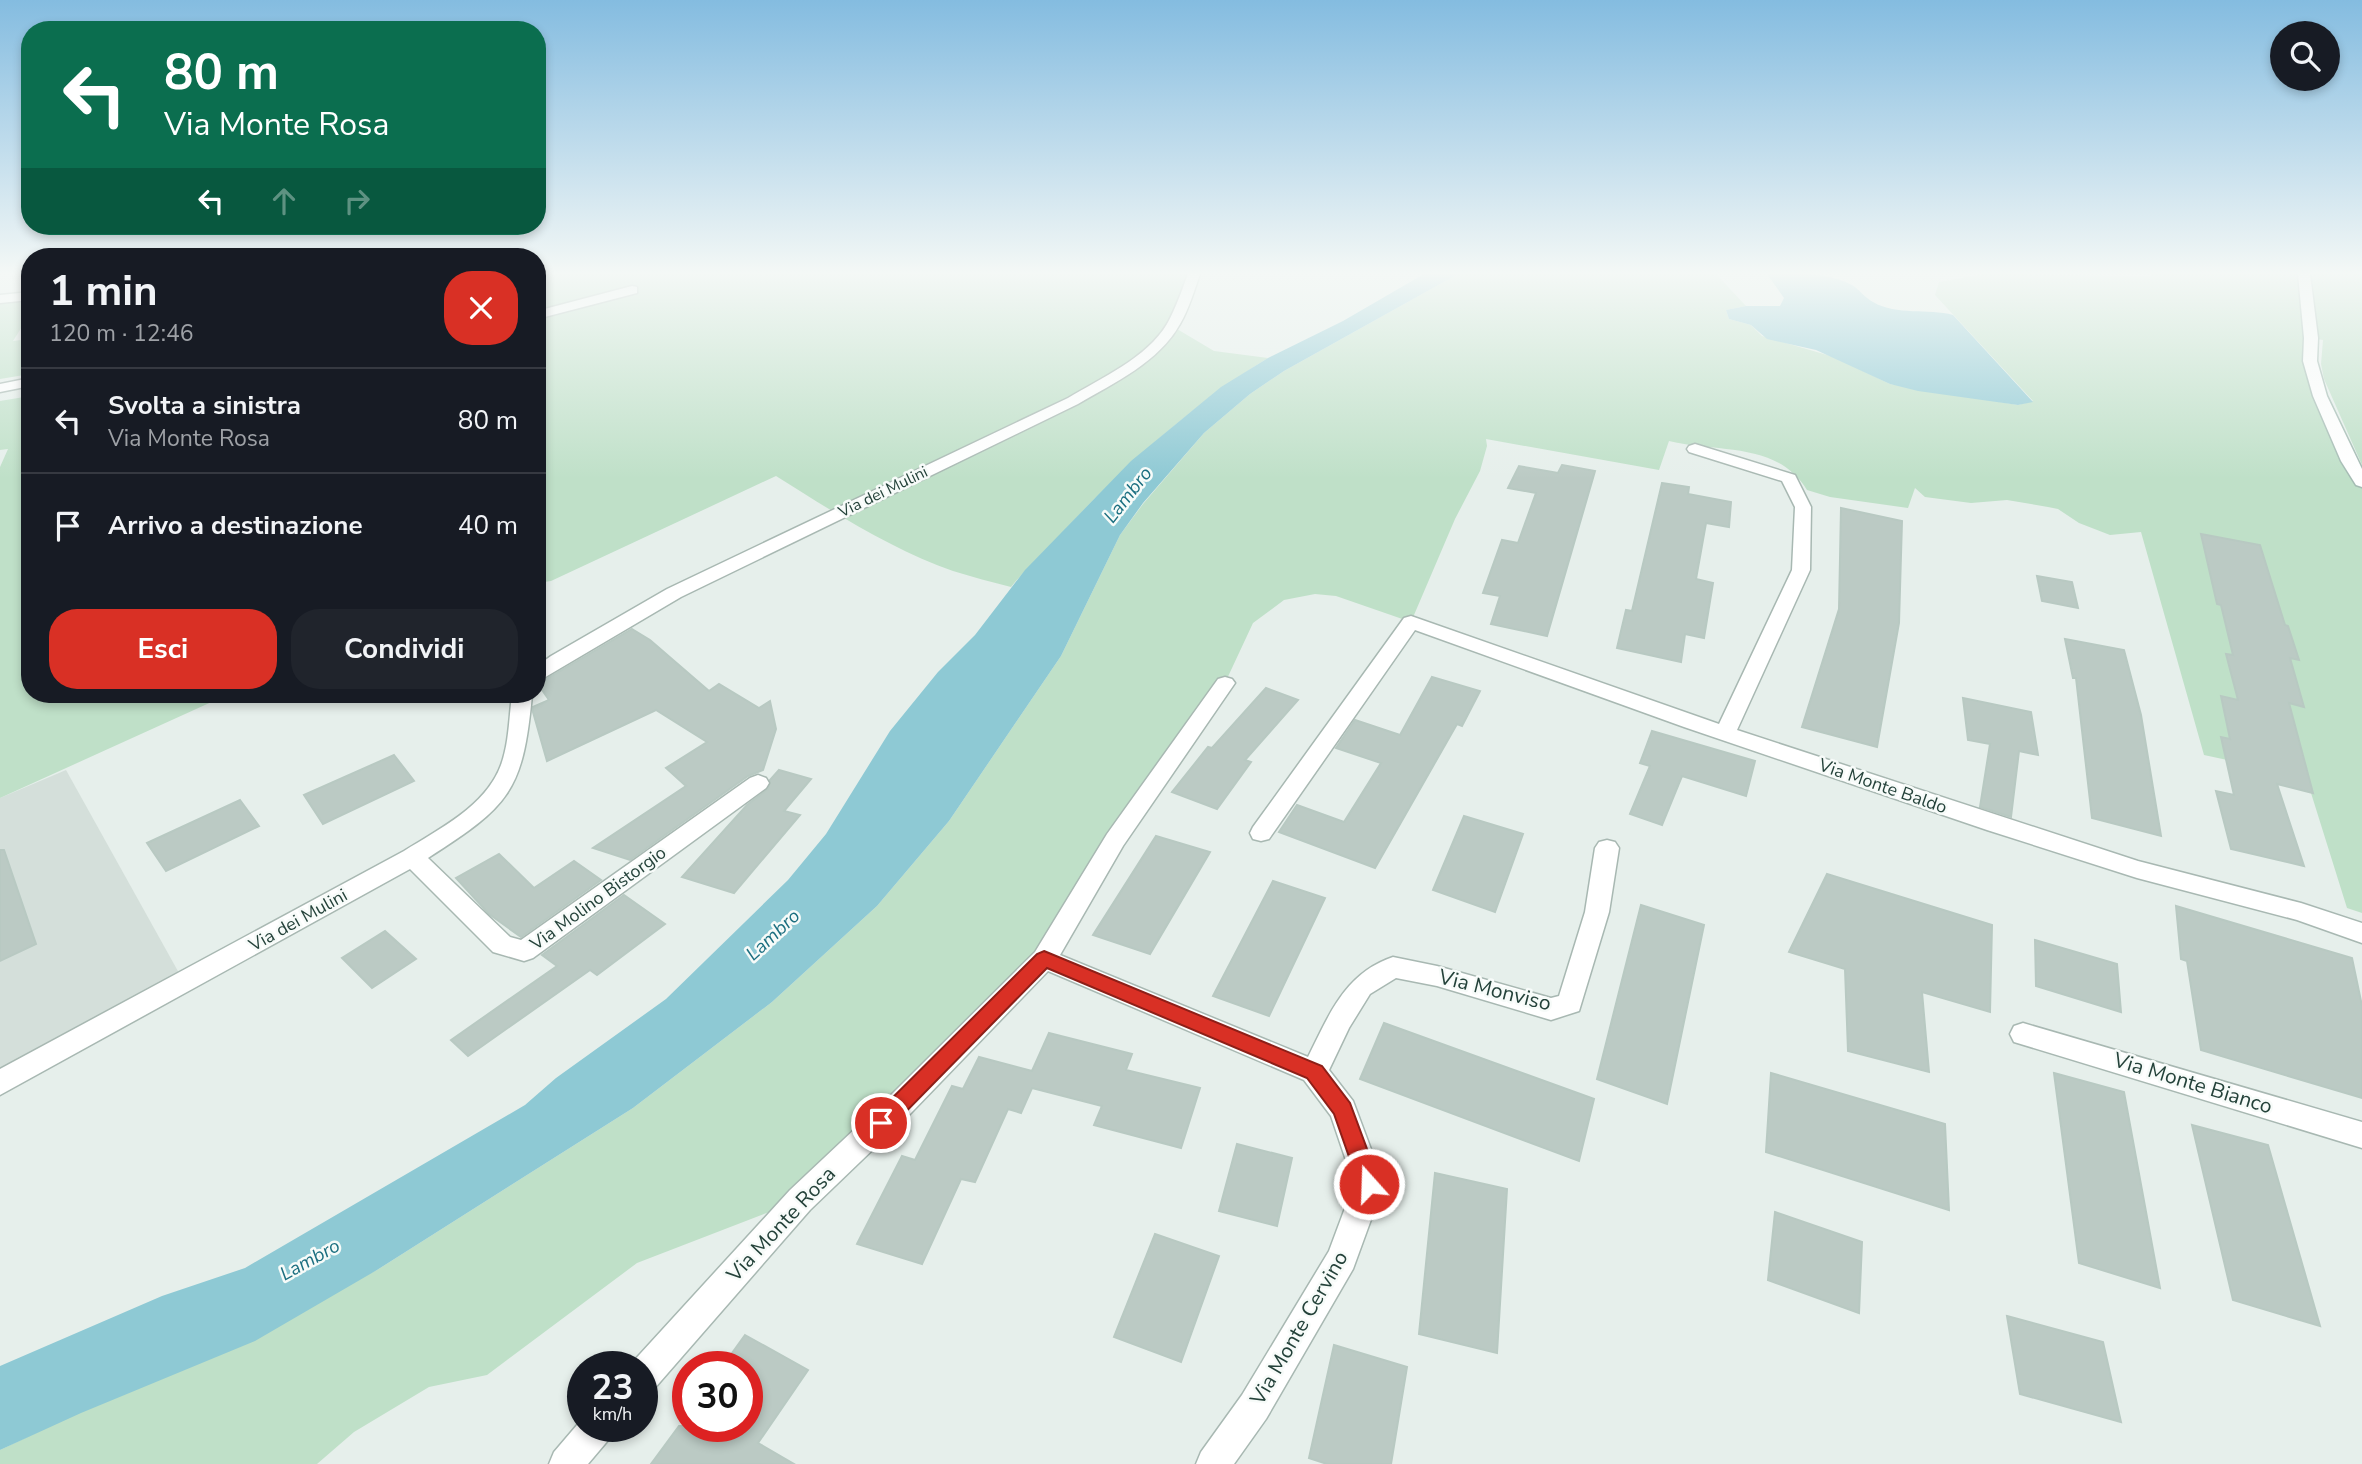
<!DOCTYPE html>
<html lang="it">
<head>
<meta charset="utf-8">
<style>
  :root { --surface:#171b24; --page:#20242c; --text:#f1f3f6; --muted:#9ea1a6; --line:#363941; --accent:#d93025 }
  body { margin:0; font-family:"Nunito Sans",sans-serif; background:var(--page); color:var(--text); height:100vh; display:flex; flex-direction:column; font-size:26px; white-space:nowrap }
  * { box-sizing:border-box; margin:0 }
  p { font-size:23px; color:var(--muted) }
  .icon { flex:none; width:38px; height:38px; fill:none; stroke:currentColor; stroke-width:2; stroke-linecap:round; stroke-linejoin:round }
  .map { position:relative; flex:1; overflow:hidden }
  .side { position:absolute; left:21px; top:248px; width:525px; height:455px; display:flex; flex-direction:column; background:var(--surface); border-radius:28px; box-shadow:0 4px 10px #0003 }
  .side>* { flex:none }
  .hud { position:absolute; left:21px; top:21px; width:525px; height:214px; border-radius:28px; box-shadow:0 4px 10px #0003; background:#0b6e4f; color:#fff; overflow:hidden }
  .buttons { position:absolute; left:2270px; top:21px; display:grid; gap:14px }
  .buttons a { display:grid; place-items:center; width:70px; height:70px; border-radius:50%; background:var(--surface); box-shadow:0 4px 10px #0003; font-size:35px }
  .speed { position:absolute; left:567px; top:1351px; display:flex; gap:14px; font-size:35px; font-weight:700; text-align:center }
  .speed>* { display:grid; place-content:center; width:91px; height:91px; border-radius:50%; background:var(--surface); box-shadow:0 4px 10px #0003; line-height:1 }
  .speed small { font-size:18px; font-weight:400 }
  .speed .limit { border:10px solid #d22; background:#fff; color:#111 }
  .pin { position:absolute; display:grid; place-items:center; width:60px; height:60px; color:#fff; margin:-30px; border:4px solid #fff; border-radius:50%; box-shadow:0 2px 7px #0007 }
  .me { position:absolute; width:77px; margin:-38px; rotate:340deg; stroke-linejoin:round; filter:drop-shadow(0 0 5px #0008) }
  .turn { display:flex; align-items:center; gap:24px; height:147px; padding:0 28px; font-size:32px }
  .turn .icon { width:91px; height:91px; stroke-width:2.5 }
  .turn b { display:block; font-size:49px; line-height:60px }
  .lanes { display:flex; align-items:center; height:66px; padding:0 28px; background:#0003; justify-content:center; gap:35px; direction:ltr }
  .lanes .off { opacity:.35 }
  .round { display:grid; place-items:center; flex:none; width:74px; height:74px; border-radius:28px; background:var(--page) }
  .headline { display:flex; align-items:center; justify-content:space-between; height:119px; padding:0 28px }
  h1 { font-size:42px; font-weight:700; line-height:52px }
  .cta { display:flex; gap:14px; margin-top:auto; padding:14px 28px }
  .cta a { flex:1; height:80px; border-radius:28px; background:var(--accent); color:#fff; font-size:28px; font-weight:700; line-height:80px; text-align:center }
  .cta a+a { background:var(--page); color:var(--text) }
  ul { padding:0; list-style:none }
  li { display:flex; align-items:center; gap:21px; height:105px; padding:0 28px; border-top:2px solid var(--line) }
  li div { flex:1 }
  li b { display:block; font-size:26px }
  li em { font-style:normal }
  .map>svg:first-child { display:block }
</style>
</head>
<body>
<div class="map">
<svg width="2362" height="1464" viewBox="0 0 2362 1464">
  <rect width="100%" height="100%" fill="#e6efeb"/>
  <!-- built -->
  <path fill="#d4dfda" d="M66,770L184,982L0,1083V798Z"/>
  <!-- green -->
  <g fill="#bfe0c8">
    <path d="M537,274H1194L1172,326L1214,351L1268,358C1189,407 1122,468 1059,536C1043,553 1026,568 1011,587C992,582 972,577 953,571C894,551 830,510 776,476L551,581L537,583Z"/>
    <path d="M1458,274H1716L1746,306L1726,310L1729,319L1751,325L1762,336L1834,357L1890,384L2018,405L2033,401L1935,295L1939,282L1984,274L2149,276L2154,274H2362V465L2324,379L2321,364L2323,340L2311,338L2310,361L2362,482V913L2347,908L2306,777L2204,755L2141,532L2110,535L2079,523L2058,509L2048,507L2007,500L1971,503L1925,497L1915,488L1908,508L1830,497L1807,490C1777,441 1717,453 1669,441L1659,470L1486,439L1487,446L1480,471L1455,519L1411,622L1336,596L1315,594L1284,600L1253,623L1225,683L1044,959L800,1200L637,1263L487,1375L429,1387L354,1432L317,1464H0V1450L377,1270L633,1108L772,1002L877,906L949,821L1061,656L1120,535L1143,504L1204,433L1250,394L1284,371Z"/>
    <path d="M30,301V314L13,341L30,339V374L0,379V304Z"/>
    <path d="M30,396V695H227L0,798V467L8,449L0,450V401Z"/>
  </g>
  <!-- water -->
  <g fill="#8ec9d4">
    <path d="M1424,274H1458L1284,371L1250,394L1204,433L1143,503L1120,535L1061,656L949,821L877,906L772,1002L633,1108L377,1270L255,1341L81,1413L0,1450V1366L162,1296L245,1268L525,1105L556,1078L666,999L788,880L826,834L890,731L938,672L975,635L1025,570L1131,461L1221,387L1268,358L1343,321Z"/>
    <path d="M1767,274C1797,274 1825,271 1852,285C1860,290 1865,298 1873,302C1897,316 1928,308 1953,315L2033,402L2018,405L1918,391L1890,384L1816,350L1767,339L1751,325L1729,319L1726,310L1746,306H1780L1784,298Z"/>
  </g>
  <!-- building -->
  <g fill="#bbcac4" stroke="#b8c9c2" stroke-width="2">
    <path d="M1562,465L1595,471L1547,636L1491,624L1500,596L1483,593L1502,540L1518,543L1536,493L1508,488L1519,466L1558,473Z"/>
    <path d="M1662,483L1689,487L1688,494L1731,502L1729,527L1706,523L1696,579L1713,583L1704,638L1685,634L1681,662L1617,648L1626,610L1632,611Z"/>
    <path d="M1841,508L1902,521L1899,623L1877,747L1802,727L1839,609Z"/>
    <path d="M2201,534L2260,545L2285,625L2288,626L2299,660L2290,658L2304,707L2289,703L2313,793L2277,784L2304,866L2231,849L2216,791L2234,795L2221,737L2230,739L2221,696L2238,700L2226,654L2233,655L2221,605L2217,604Z"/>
    <path d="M2037,576L2072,582L2078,608L2042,601Z"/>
    <path d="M632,629L650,640L709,691L719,684L759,708L770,701L776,729L763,770L748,776L630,860L593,848L686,786L666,768L707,742L656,710L547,761L533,712V707L549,700L538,684Z"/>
    <path d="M2065,639L2124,650L2141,715L2161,836L2092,818L2076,678H2073Z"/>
    <path d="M1432,677L1480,691L1462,726L1457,724L1375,868L1279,832L1297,805L1344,822L1381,763L1336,748L1355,720L1400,735Z"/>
    <path d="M1266,688L1298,700L1245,760L1251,762L1217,809L1172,792L1208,747L1212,748Z"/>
    <path d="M1963,698L2031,712L2038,755L2019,751L2011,817L1980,807L1990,744L1968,740Z"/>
    <path d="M1652,731L1755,761L1746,796L1682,776L1662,825L1630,814L1650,766L1640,763Z"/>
    <path d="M394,755L414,781L323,824L304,795Z"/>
    <path d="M779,770L811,779L784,811L800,815L734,893L682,877L747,805L768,789L770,780Z"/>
    <path d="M240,800L259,826L166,871L147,843Z"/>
    <path d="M1464,816L1523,834L1495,912L1433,890Z"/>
    <path d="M1156,836L1210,852L1150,954L1093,935Z"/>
    <path d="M0,850H4L36,944L0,961Z"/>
    <path d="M499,854L534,888L574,861L601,880L521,937L489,914L456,878Z"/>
    <path d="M1827,874L1992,925L1990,1012L1922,992L1929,1072L1848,1051L1845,969L1789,952Z"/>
    <path d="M1273,881L1325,898L1269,1016L1213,996Z"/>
    <path d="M624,895L665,924L597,975L590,970L468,1056L451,1040L557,966L542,955Z"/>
    <path d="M1641,905L1704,925L1667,1104L1597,1079Z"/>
    <path d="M2176,906L2352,958L2362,1006V1098L2201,1050L2187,961L2181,959Z"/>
    <path d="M385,931L416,959L372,988L342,958Z"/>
    <path d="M2035,940L2117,964L2121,1012L2036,986Z"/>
    <path d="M1384,1023L1594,1099L1579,1161L1360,1079Z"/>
    <path d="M1049,1033L1132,1054L1126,1070L1200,1088L1181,1148L1094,1125L1102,1106L1032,1088L1021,1113L1008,1109L975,1182L961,1179L922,1264L857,1244L902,1156L915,1160L952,1086L963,1089L979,1057L1032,1071Z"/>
    <path d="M1771,1073L1945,1124L1949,1210L1766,1152Z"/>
    <path d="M2054,1073L2124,1092L2160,1288L2079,1263Z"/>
    <path d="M2192,1125L2268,1145L2320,1326L2233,1300Z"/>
    <path d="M1237,1144L1292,1158L1277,1226L1219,1211Z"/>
    <path d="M1435,1173L1507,1189L1497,1353L1419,1334Z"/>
    <path d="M1775,1212L1862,1242L1859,1313L1768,1280Z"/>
    <path d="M1155,1234L1219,1256L1181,1362L1114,1337Z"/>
    <path d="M2007,1316L2103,1342L2121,1422L2020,1394Z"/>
    <path d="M745,1335L808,1370L758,1443L794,1464H651L679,1426H747V1367H722Z"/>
    <path d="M1334,1345L1407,1367L1391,1464H1327L1309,1458Z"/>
  </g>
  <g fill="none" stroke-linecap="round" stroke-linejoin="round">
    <!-- street casing -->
    <g stroke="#a8b8b2" stroke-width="3">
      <g id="street">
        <path d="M1188,274H1200C1194,291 1189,309 1180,324C1159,362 1114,383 1078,404L681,597L537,682V666L551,656L667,589L1068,398C1101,378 1147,358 1167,324C1176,308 1182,290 1188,274Z"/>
        <path d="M632,286L637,287V293L537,319V311Z"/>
        <path d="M30,292V300L0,303V295Z"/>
        <path d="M30,378V386L0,392V384Z"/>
        <path d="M1695,444L1795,475L1811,507L1810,570L1737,730L2138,861L2301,903L2362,923V943L2297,920L2137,878L1987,830L1684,727L1415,630L1269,839L1261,841L1253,839L1250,833L1253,827L1404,618L1411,616L1719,724L1792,570L1795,507L1782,481L1689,452L1687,449L1689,446Z"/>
        <path d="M1225,677L1232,679L1235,683L1123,846L1060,955L1308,1057C1329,1015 1345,973 1393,957L1437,966L1551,998L1559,996L1585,912L1595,848L1599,842L1607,840L1615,842L1619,848L1609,912L1579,1011L1551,1020L1437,986L1396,978L1370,994L1349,1028L1329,1070L1353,1101L1384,1184L1353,1269L1266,1419L1234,1464H1196L1201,1452L1242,1395L1329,1251L1354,1184L1331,1116L1304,1080L1048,971L911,1113L810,1210L654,1389L642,1393V1367L630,1365L790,1190L891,1095L1035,952L1107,834L1218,679Z"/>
        <path d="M512,695H532C523,792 509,806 428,858L510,937L521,940L750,778L758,775L766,778L769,783L766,788L533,958L524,961L493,952L410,869L0,1095V1069L404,851C439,829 486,806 501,765C509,743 509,718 512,695Z"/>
        <path d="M2023,1023L2362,1122V1148L2014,1042L2010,1034L2014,1026Z"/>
        <path d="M583,1418V1426H615L610,1438L588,1464H549L554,1452Z"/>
      </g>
    </g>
    <!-- secondary casing -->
    <g stroke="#a4bbb3" stroke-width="3">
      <path id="secondary" d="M2298,274H2310L2318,338L2317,361L2327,396L2362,469V487L2356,485L2341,461L2313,396L2303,361L2304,338Z"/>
    </g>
    <!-- street -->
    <use href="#street" fill="#fff" fill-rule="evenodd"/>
    <!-- secondary -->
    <use href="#secondary" fill="#fff" fill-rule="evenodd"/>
  </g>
  <!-- sky -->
  <linearGradient id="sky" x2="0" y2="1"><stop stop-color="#84bce0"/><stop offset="0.57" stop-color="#f4f8f6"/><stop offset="1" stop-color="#f4f8f6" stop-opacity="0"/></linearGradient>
  <rect width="2362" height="479" fill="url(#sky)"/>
  <!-- route -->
  <path fill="#d93025" stroke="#8d1f18" stroke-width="2" d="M1044,951L1322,1066L1350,1103L1380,1184L1377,1191L1369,1194L1361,1191L1334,1114L1307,1078L1047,968L888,1130L881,1133L873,1130L870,1123L873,1117L1037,954Z"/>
  <g text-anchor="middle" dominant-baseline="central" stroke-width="5" stroke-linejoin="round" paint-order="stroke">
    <!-- far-street labels -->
    <g font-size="16" fill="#24423a" stroke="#f7fbf9">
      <text transform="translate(883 492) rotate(-26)">Via dei Mulini</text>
    </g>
    <!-- street labels -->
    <g font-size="18" fill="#24423a" stroke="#f7fbf9">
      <text transform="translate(1883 786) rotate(19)">Via Monte Baldo</text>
      <text transform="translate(598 898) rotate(-36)">Via Molino Bistorgio</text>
      <text transform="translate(298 920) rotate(-29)">Via dei Mulini</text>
    </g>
    <!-- water labels -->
    <g font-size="19" font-style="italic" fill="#1c6f80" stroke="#f7fbf9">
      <text transform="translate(1128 495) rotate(-52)">Lambro</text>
      <text transform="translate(773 935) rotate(-43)">Lambro</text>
      <text transform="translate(310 1260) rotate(-29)">Lambro</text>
    </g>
    <!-- near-street labels -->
    <g font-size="21" fill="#24423a" stroke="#f7fbf9">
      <text transform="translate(1495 990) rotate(14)">Via Monviso</text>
      <text transform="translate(2193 1083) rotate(17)">Via Monte Bianco</text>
      <text transform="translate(781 1224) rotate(-47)">Via Monte Rosa</text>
      <text transform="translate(1299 1328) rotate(-60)">Via Monte Cervino</text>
    </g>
  </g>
</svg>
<div class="buttons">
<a><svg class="icon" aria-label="search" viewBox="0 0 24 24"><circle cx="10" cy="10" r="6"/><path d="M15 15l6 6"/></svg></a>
</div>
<div class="speed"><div>23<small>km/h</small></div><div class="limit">30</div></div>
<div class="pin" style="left:881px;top:1123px;background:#d93025"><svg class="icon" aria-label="arrive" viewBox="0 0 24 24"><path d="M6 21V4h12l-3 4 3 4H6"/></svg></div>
<svg class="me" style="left:1369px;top:1184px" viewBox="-20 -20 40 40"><circle r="17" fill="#d93025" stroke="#fff" stroke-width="3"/><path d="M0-11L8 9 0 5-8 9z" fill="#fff"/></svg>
<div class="hud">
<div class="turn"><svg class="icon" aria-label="left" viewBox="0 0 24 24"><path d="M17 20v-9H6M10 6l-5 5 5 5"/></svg><div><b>80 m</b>Via Monte Rosa</div></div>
<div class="lanes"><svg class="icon" aria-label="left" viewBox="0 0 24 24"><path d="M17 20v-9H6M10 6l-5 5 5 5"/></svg><svg class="icon off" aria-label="ahead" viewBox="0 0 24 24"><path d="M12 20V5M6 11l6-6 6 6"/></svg><svg class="icon off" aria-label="right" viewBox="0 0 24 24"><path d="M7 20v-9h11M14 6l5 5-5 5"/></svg></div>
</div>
<section class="side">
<div class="headline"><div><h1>1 min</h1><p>120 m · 12:46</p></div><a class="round" style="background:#d93025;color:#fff"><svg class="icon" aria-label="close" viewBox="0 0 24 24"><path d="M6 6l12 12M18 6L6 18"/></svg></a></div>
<ul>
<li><svg class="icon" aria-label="left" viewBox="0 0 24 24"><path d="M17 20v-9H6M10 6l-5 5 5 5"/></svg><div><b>Svolta a sinistra</b><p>Via Monte Rosa</p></div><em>80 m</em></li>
<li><svg class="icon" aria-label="arrive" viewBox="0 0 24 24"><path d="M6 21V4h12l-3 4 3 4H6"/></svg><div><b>Arrivo a destinazione</b></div><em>40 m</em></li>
</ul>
<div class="cta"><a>Esci</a><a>Condividi</a></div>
</section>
</div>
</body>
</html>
